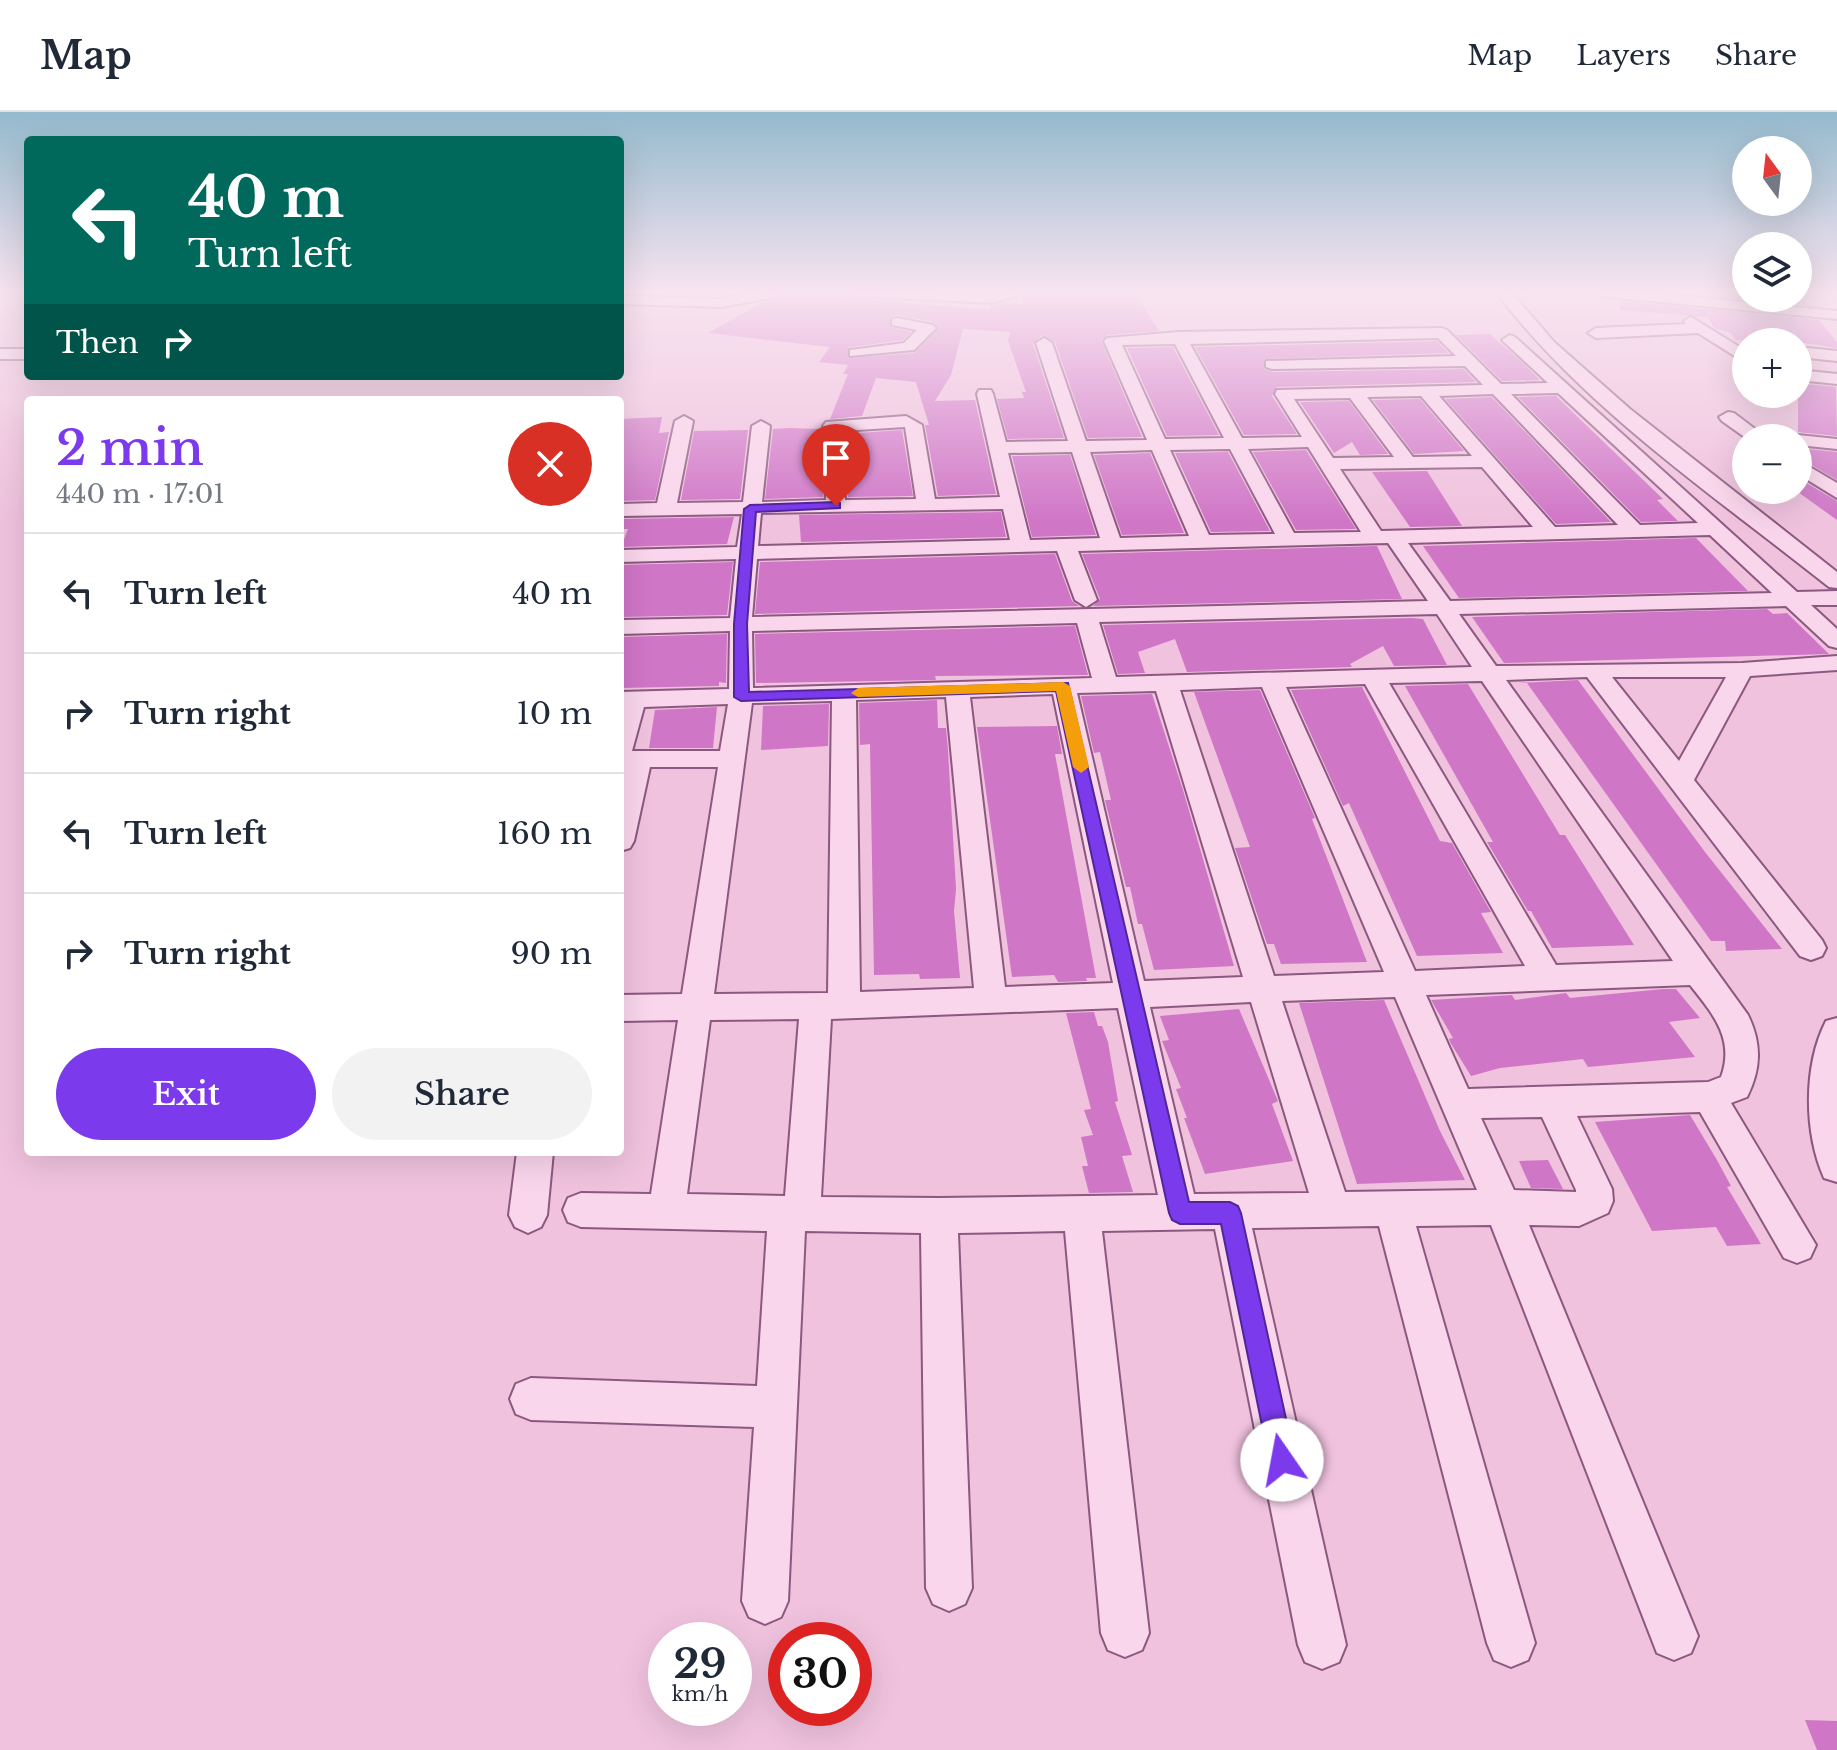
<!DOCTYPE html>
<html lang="en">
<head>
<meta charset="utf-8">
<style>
  :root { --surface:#fff; --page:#f2f2f3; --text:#1f2937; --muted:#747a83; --line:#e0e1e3; --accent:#7c3aed }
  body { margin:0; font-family:"Libre Baskerville",serif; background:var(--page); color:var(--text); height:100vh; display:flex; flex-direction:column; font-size:30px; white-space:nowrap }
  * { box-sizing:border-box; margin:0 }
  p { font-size:26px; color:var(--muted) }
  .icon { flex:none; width:44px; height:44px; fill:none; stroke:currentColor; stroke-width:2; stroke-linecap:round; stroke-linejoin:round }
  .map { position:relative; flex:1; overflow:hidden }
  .details { position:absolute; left:24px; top:284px; width:600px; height:760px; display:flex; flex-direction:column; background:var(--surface); border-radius:8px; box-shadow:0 8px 32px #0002 }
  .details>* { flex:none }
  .banner { position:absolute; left:24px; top:24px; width:600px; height:244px; border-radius:8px; box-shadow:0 8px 32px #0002; background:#00695c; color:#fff; overflow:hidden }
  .needle { width:52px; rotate:345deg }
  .buttons { position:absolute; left:1732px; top:24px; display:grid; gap:16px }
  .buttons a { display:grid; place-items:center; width:80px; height:80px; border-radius:50%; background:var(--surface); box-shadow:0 8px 32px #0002; font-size:40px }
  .speed { position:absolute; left:648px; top:1510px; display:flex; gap:16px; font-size:40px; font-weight:700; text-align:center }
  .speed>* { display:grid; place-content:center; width:104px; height:104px; border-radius:50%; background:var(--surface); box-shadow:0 8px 32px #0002; line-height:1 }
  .speed small { font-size:20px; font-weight:400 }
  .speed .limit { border:12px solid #d22; background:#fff; color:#111 }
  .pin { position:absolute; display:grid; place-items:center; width:68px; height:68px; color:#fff; margin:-82px -34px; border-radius:50% 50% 50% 0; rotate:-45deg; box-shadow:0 0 8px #0007 }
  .pin .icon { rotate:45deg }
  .me { position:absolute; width:88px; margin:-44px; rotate:348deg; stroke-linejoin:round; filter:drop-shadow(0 0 6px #0008) }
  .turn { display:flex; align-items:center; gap:28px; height:168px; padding:0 32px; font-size:36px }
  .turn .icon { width:104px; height:104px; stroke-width:2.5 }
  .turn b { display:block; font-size:56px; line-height:68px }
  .then { display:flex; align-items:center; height:76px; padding:0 32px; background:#0003; gap:16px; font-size:30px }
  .round { display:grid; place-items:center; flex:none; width:84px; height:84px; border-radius:42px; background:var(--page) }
  .overview { display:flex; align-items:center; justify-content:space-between; height:136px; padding:0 32px }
  h1 { font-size:48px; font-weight:600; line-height:60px; color:var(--accent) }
  .cta { display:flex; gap:16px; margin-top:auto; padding:16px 32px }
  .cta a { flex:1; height:92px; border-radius:48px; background:var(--accent); color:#fff; font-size:32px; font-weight:600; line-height:92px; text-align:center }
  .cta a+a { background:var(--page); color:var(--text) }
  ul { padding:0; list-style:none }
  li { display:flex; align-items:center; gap:24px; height:120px; padding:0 32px; border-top:2px solid var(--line) }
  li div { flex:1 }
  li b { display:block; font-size:30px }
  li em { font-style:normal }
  header { display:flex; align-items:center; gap:48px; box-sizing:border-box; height:112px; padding:0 40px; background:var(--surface); border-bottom:2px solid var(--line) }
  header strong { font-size:38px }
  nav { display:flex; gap:44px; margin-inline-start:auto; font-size:28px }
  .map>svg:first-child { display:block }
</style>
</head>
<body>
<header>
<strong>Map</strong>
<nav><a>Map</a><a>Layers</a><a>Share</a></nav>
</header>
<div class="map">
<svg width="1837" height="1638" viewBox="0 0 1837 1638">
  <rect width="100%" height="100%" fill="#f0c2de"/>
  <!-- building -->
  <g fill="#d076c7" fill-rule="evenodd">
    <path d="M1044,180H1135L1159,219L1107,223L1101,228L1142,325L1088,326L1055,230L1042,223L1033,232L1064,326L1008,327L997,287L1024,286L1022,280H1026L1008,229L1010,220L963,217L951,263L935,289L975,288L996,382L938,384L925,313H929L916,270L876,266L862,304L830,307L848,262H843L848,253L819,250L830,235L708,221L761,191L785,185L797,186L801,182L990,198L991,194L1004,191L1023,192L1022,186ZM896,203L934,210L939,216L914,241L848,246L850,235L903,228L911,220L890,215V205Z"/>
    <path d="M1676,180H1746V186L1800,184L1807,193Z"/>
    <path d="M1620,189L1819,208L1837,230V236L1798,230L1735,228L1731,221L1714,216L1708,205L1620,198Z"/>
    <path d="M1490,222L1522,250L1540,268L1502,269L1456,223Z"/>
    <path d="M1437,229L1449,241L1264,247V257L1272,260L1464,257L1476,270L1277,275L1272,284L1297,322L1244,323L1195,235Z"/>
    <path d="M1173,235L1219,323L1167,324L1127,236Z"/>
    <path d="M1798,271L1836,275L1837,324L1798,320Z"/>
    <path d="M1556,284L1663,387L1657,388L1678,409L1641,410L1518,285Z"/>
    <path d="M1492,285L1611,410L1556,412L1445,287Z"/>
    <path d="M1420,287L1464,339L1414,342L1373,288Z"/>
    <path d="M1349,289L1388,342L1360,343L1352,330L1334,341L1300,290Z"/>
    <path d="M662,305L659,321L669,320L655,388L620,389V307Z"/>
    <path d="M790,316L820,317L823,385L765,387L773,317Z"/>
    <path d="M748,318L740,387L681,388L694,319Z"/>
    <path d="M902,318L913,384L848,385L844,322Z"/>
    <path d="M1798,336L1837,340V368L1798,345Z"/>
    <path d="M1306,338L1356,417L1296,418L1253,340Z"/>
    <path d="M1228,340L1270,419L1211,420L1175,341Z"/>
    <path d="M1150,341L1184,421L1122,423L1094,343Z"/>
    <path d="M1070,343L1096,423L1032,425L1012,344Z"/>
    <path d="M1427,359L1462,414L1410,415L1372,360Z"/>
    <path d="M1798,366L1837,389V408L1798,380Z"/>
    <path d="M1001,400L1006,425L801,430L799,403Z"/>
    <path d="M734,405L727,432L621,435L628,417H620V407Z"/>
    <path d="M1696,426L1748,479L1459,486L1423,434Z"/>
    <path d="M1377,434L1402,487L1093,494L1100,487L1082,442Z"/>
    <path d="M1055,442L1072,489L1079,494L755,502L760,450Z"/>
    <path d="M733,450L727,503L620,505V453Z"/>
    <path d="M1767,497L1773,502L1787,501L1829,542L1504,551L1472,505Z"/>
    <path d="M1412,506L1423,507L1447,553L1394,554L1383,534L1350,552L1352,555L1187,560L1175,527L1138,540L1145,561L1118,562L1103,513Z"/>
    <path d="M1075,514L1088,563L935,564L936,568L756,571L755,522Z"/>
    <path d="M727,522L726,571L719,570V574L620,576V525Z"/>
    <path d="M1578,568L1705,740L1782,837L1726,839L1725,829H1711L1527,571H1517Z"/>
    <path d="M1468,572L1560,723H1565L1634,833L1552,836L1531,799H1528L1487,730H1493L1405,574Z"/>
    <path d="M1362,575L1440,729L1452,731L1491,800L1481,801L1503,841L1417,844L1349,691L1343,694L1291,578Z"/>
    <path d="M1260,578L1315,706L1312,707L1367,850L1281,852L1274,832H1267L1235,736L1250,735L1194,580Z"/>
    <path d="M1152,582L1183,678L1234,854L1154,858L1142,812H1138L1130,775H1126L1105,688H1111L1100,640L1094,641L1081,584Z"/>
    <path d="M937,588L938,616H946L948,638L956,777L954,799L960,866L920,867L919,862L874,863L870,632L860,633L859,591Z"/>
    <path d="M829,592L828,634L761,638L763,594Z"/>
    <path d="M717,595L713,636H649L655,598Z"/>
    <path d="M1057,614L1062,642H1055L1096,866H1086L1087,869L1058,870L1054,863L1012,865L977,615Z"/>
    <path d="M1663,877H1676L1700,906L1669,910L1695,945L1588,955L1583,947L1500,956L1471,964L1450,930L1449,927L1453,926L1431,888L1512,883L1515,888L1566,881L1570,886Z"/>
    <path d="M1384,888L1440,1019L1465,1068L1357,1072L1299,891Z"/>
    <path d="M1239,897L1278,989L1272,992L1293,1049L1205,1062L1184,1006H1187L1176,977L1181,976L1162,929L1169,928L1160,904Z"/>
    <path d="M1094,900L1098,914H1102L1108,930L1118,989L1115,990L1132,1043L1122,1044L1133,1080L1089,1081L1082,1054H1088L1081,1025L1093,1023L1084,998L1091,997L1066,901Z"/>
    <path d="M1690,1003L1717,1048L1731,1074L1727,1075L1761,1132L1727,1134L1716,1115L1652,1119L1595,1010Z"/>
    <path d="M1548,1048L1563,1077L1531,1076L1519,1049Z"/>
    <path d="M1805,1608L1837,1609V1638H1817Z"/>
  </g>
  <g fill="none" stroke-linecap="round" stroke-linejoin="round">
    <!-- street casing -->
    <g stroke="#8b5880" stroke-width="4">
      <g id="street">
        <path d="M757,180H788L781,184L721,195L620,192V184L721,187Z"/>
        <path d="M846,180L992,183L1032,180L992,191L853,184Z"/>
        <path d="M1496,180H1511L1554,230L1630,297L1837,460V476L1829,475C1716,385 1584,296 1496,180Z"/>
        <path d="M1590,180H1644L1837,199V207L1597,184Z"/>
        <path d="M1691,205L1746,239V251L1698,221L1596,226L1588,221L1596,216L1686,212L1684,209Z"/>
        <path d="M897,206L933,213L936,216L914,238L850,244V238L904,231L917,218L892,213V207Z"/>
        <path d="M1442,216L1447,218L1501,272L1548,271L1502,228L1510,223L1515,225L1797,480L1837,479V493H1811L1837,517V536L1829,534L1786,494L1459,502L1496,554L1742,551L1837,544V558L1750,564L1694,668L1822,828L1826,836L1822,844L1811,848L1800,844L1587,565L1506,568L1748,903C1762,932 1761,957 1747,985L1731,991L1816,1133L1810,1146L1797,1151L1784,1146L1700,1000L1577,1004L1612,1077L1613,1089L1608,1101L1579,1114L1529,1113L1698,1524L1691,1541L1674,1548L1657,1541L1491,1113L1416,1114L1535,1531L1528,1548L1511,1555L1494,1548L1487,1531L1379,1114L1252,1116L1346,1533L1339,1550L1322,1557L1305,1550L1298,1533L1215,1117L1102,1119L1149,1521L1142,1538L1125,1545L1108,1538L1101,1521L1065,1119L958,1121L972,1476L965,1492L949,1499L933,1492L926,1476L921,1121L805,1119L788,1489L781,1505L765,1512L749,1505L742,1489L754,1315L531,1308L516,1302L510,1287L516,1272L531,1266L757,1274L767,1119L581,1115L568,1110L563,1098L568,1086L581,1081L651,1082L678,908L620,909V883L682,882L718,655H650L634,729L630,736L620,739V672L624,655H620V580L729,577L730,519L620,522V508L730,506L736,447L620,450V438L737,435L742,402L620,404V392L657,391L675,309L684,304L693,309L677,391L743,390L752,314L761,309L770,314L762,390L826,388L823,314L826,310L906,304L922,313L935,387L1000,385L977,282L979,278H991L993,282L1006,330L1068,329L1036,231L1044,226L1052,231L1086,329L1147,328L1104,229L1107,226L1179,220ZM1438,226L1456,244L1266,249V255L1272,257L1465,254L1483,273L1277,278L1275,282L1302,325L1242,326L1190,232ZM1175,232L1224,326L1165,327L1122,233ZM1558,281L1698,411L1640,413L1511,282ZM1493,282L1618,413L1555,415L1439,284ZM1421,284L1472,344L1413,345L1367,285ZM1350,286L1394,345L1333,346L1294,287ZM905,315L916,387L845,388L841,319ZM1308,335L1361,420L1294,421L1248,337ZM1230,337L1275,422L1209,423L1170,338ZM1152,338L1189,424L1120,426L1090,340ZM1072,340L1100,426L1030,428L1008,341ZM1482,355L1533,415L1381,419L1340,357ZM1003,397L1010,428L758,434L761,401ZM1710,423L1772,481L1450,489L1408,431ZM1388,431L1428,489L752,505L757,447L1057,439L1075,488L1086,495L1097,488L1078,439ZM1437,502L1472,555L1116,565L1099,510ZM1077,511L1092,566L753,576L752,519ZM1612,565H1726L1679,649ZM1482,569L1673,849L1556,853L1389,571ZM1365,572L1525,854L1415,859L1286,575ZM1262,575L1384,860L1274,864L1180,578ZM1156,579L1243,865L1144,869L1077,581ZM1053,582L1113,871L1005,875L970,585ZM946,585L974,876L860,880L856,588ZM832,589L828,881L714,882L752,591ZM728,592L720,639H632L644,595ZM1690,873C1713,902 1735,927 1721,965L1708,970L1468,977L1426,883ZM1395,885L1477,1078L1345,1080L1282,889ZM1251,890L1309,1081L1194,1082L1150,895ZM1118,896L1158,1083L939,1086L821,1085L831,907ZM799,907L785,1084L687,1082L710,908ZM1542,1005L1576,1078V1080L1514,1078L1481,1006Z"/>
        <path d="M1798,235L1837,239V249L1798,245Z"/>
        <rect x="0" y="237" width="28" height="10"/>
        <path d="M1798,258L1837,262V272L1798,268Z"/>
        <path d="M1728,300L1734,301L1767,326H1746L1722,309L1719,305Z"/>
        <path d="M1798,323L1837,327V337L1798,333V326H1790Z"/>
        <path d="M1798,348L1837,371V386L1798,362Z"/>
        <path d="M1837,906V1070L1824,1066C1804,1021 1803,954 1826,909Z"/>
        <path d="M517,1040H553L547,1103L541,1115L528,1121L515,1115L509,1103Z"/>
      </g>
    </g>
    <!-- street -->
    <use href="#street" fill="#fad6ec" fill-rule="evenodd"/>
  </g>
  <!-- sky -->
  <linearGradient id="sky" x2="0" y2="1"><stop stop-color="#94bacd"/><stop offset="0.44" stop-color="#f8e4f0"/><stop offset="1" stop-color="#f8e4f0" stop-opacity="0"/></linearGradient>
  <rect width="1837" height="410" fill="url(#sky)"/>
  <!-- route -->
  <path fill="#7c3aed" stroke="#51269a" stroke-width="2" d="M836,390L840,391V396L756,400L747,512L749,580L1068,571L1189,1090H1230L1238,1094L1241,1101L1295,1348L1291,1357L1282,1361L1273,1357L1269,1348L1221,1112H1180L1172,1108L1169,1101L1056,579L741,589L734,585V512L744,397L750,393Z"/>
  <!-- slow -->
  <path fill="#f59e0b" d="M1063,570L1070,574L1089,655L1081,661L1073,655L1056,579L858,585L851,581L858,576Z"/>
</svg>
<div class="buttons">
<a><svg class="needle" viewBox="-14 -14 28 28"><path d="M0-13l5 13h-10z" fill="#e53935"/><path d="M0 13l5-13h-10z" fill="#747a83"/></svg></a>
<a><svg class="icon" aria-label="layers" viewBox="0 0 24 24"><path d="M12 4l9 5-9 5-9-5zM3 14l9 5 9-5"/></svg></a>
<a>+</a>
<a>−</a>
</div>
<div class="speed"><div>29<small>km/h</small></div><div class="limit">30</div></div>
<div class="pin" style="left:836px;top:394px;background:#d93025"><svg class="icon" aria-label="arrive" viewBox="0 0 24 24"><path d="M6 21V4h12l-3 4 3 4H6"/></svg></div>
<svg class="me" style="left:1282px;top:1348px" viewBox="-20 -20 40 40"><circle r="19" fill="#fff"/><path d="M0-13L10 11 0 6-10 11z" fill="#7c3aed"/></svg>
<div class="banner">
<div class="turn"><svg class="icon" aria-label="left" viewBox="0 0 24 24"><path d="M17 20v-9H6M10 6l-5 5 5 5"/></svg><div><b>40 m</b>Turn left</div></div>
<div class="then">Then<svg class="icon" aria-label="right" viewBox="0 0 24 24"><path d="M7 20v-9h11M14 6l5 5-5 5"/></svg></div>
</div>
<section class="details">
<div class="overview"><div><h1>2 min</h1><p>440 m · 17:01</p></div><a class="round" style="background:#d93025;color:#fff"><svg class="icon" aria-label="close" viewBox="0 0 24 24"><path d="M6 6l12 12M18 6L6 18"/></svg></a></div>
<ul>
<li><svg class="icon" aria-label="left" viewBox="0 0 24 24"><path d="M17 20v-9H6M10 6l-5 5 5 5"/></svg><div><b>Turn left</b></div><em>40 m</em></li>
<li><svg class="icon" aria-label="right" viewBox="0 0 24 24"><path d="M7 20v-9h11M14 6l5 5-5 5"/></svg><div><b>Turn right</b></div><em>10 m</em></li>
<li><svg class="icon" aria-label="left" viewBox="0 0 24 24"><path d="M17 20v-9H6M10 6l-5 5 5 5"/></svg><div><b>Turn left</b></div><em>160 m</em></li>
<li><svg class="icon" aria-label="right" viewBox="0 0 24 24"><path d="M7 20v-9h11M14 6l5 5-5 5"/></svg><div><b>Turn right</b></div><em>90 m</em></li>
</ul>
<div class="cta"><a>Exit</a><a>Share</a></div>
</section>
</div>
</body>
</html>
